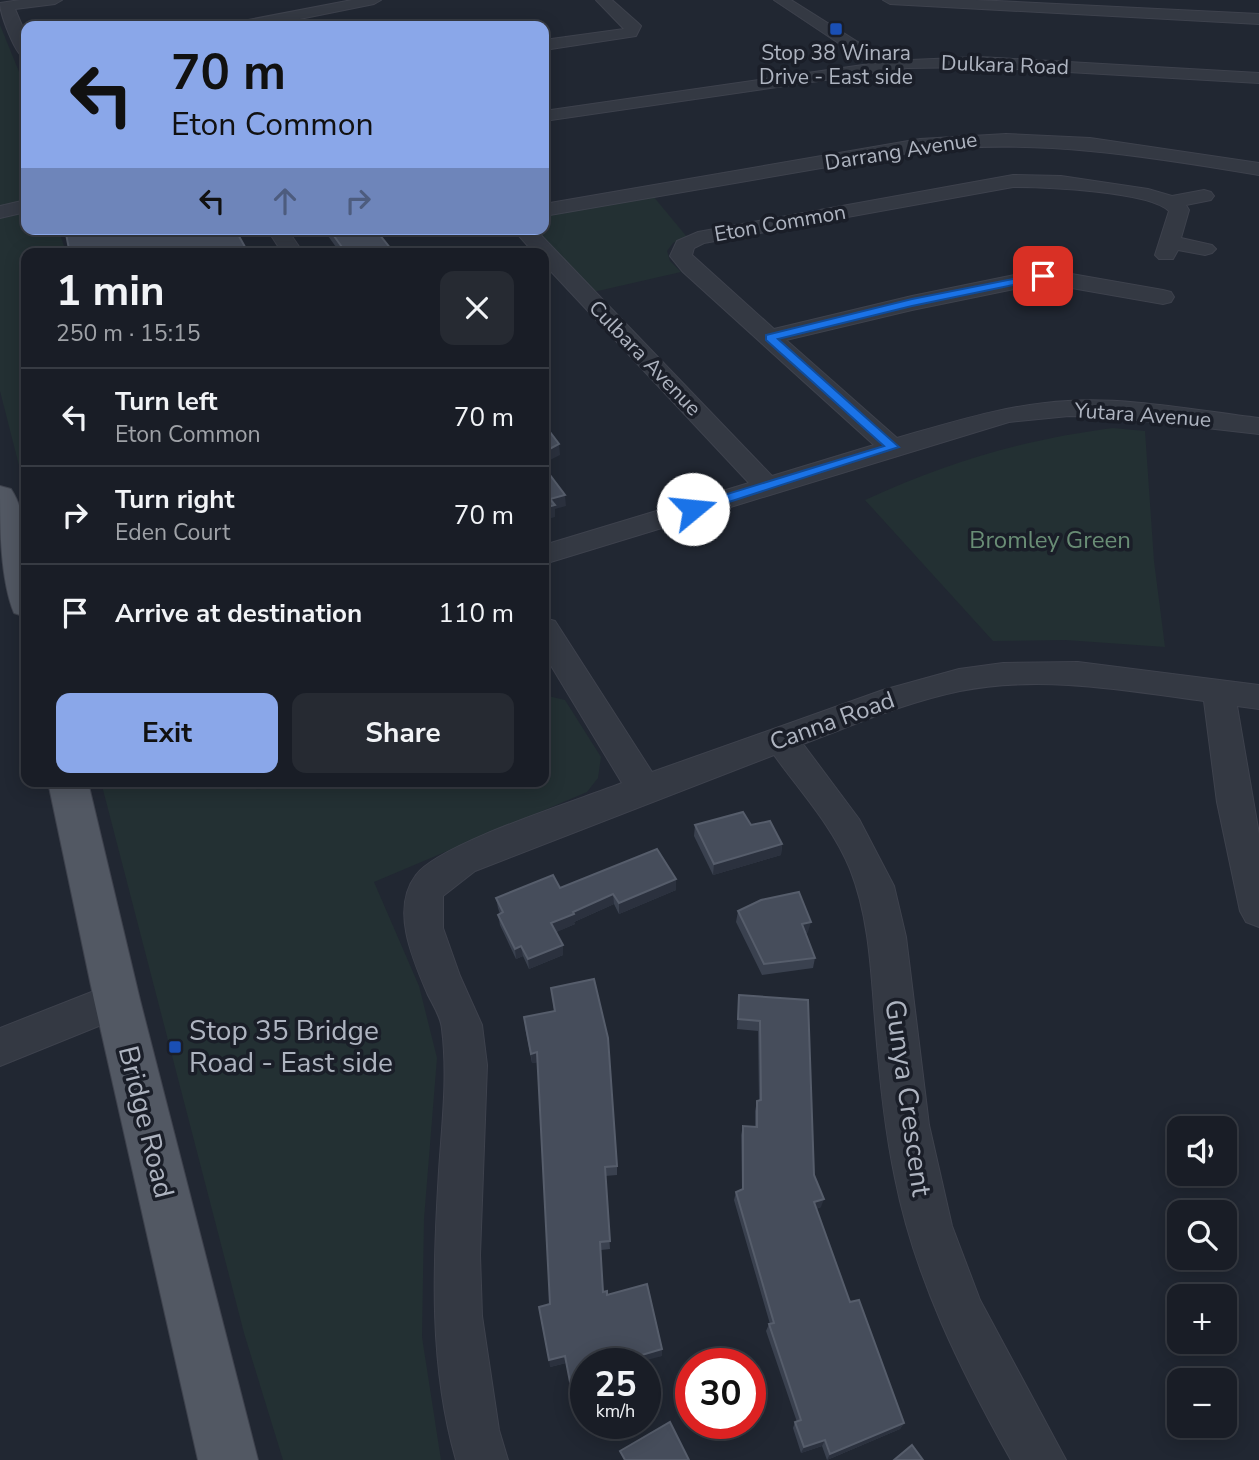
<!DOCTYPE html>
<html lang="en">
<head>
<meta charset="utf-8">
<style>
  :root { --surface:#191d26; --page:#262a32; --text:#f1f3f6; --muted:#9fa2a7; --line:#373b43; --accent:#8aa7e9 }
  body { margin:0; font-family:"Nunito Sans",sans-serif; background:var(--page); color:var(--text); height:100vh; display:flex; flex-direction:column; font-size:26px; white-space:nowrap }
  * { box-sizing:border-box; margin:0 }
  p { font-size:23px; color:var(--muted) }
  .icon { flex:none; width:38px; height:38px; fill:none; stroke:currentColor; stroke-width:2; stroke-linecap:round; stroke-linejoin:round }
  .map { position:relative; flex:1; overflow:hidden }
  .details { position:absolute; left:21px; top:248px; width:528px; height:539px; display:flex; flex-direction:column; background:var(--surface); border-radius:14px; box-shadow:0 4px 18px #0003,0 0 0 2px var(--line) }
  .details>* { flex:none }
  .banner { position:absolute; left:21px; top:21px; width:528px; height:214px; border-radius:14px; box-shadow:0 4px 18px #0003,0 0 0 2px var(--line); background:#8aa7e9; color:#111; overflow:hidden }
  .controls { position:absolute; left:1167px; top:1116px; display:grid; gap:14px }
  .controls a { display:grid; place-items:center; width:70px; height:70px; border-radius:14px; background:var(--surface); box-shadow:0 4px 18px #0003,0 0 0 2px var(--line); font-size:35px }
  .speed { position:absolute; left:570px; top:1348px; display:flex; gap:14px; font-size:35px; font-weight:700; text-align:center }
  .speed>* { display:grid; place-content:center; width:91px; height:91px; border-radius:50%; background:var(--surface); box-shadow:0 4px 18px #0003,0 0 0 2px var(--line); line-height:1 }
  .speed small { font-size:18px; font-weight:400 }
  .speed .limit { border:10px solid #d22; background:#fff; color:#111 }
  .pin { position:absolute; display:grid; place-items:center; width:60px; height:60px; color:#fff; margin:-30px; border-radius:14px; box-shadow:0 4px 10px #0006 }
  .me { position:absolute; width:77px; margin:-38px; rotate:73deg; stroke-linejoin:round; filter:drop-shadow(0 0 5px #0008) }
  .turn { display:flex; align-items:center; gap:24px; height:147px; padding:0 35px; font-size:32px }
  .turn .icon { width:91px; height:91px; stroke-width:2.5 }
  .turn b { display:block; font-size:49px; line-height:60px }
  .lanes { display:flex; align-items:center; height:66px; padding:0 35px; background:#0003; justify-content:center; gap:35px; direction:ltr }
  .lanes .off { opacity:.35 }
  .round { display:grid; place-items:center; flex:none; width:74px; height:74px; border-radius:14px; background:var(--page) }
  .headline { display:flex; align-items:center; justify-content:space-between; height:119px; padding:0 35px }
  h1 { font-size:42px; font-weight:700; line-height:52px }
  .button { display:flex; gap:14px; margin-top:auto; padding:14px 35px }
  .button a { flex:1; height:80px; border-radius:14px; background:var(--accent); color:#111; font-size:28px; font-weight:700; line-height:80px; text-align:center }
  .button a+a { background:var(--page); color:var(--text) }
  ul { padding:0; list-style:none }
  li { display:flex; align-items:center; gap:21px; height:98px; padding:0 35px; border-top:2px solid var(--line) }
  li div { flex:1 }
  li b { display:block; font-size:26px }
  li em { font-style:normal }
  .map>svg:first-child { display:block }
</style>
</head>
<body>
<div class="map">
<svg width="1259" height="1460" viewBox="0 0 1259 1460">
  <rect width="100%" height="100%" fill="#212732"/>
  <!-- green -->
  <g fill="#233033">
    <path d="M0,25L26,89V201L0,206Z"/>
    <path d="M653,196L687,237L673,243L667,251L670,261L681,272L589,293L528,229H544V215Z"/>
    <path d="M26,213V229H58L67,254H26V493L0,391V218Z"/>
    <path d="M1113,428L1145,431L1154,561L1165,647L1065,640L993,641L865,500C949,462 1021,440 1113,428Z"/>
    <path d="M544,695L565,700L601,757L598,778L587,792L374,882L419,986L437,1058L424,1219L422,1337L441,1460H283L244,1333L101,782H224C247,792 269,791 293,782H544Z"/>
  </g>
  <g fill="none" stroke-linecap="round" stroke-linejoin="round">
    <!-- minor casing -->
    <g stroke="#3e424d" stroke-width="2">
      <g id="minor">
        <path d="M20,0H62L55,4L15,9L26,35V59C15,56 0,13 0,3Z"/>
        <path d="M352,0H381L374,4L265,26H235L243,21Z"/>
        <path d="M596,0H612L638,23L641,26L636,36L544,50V40L624,29Z"/>
        <path d="M774,0H791L888,61L979,57L1259,73V83L979,67L907,68L544,121V111L870,64Z"/>
        <path d="M883,0H976L1259,14V24L890,4Z"/>
        <path d="M1006,134L1090,138L1259,163V175C1146,156 1035,138 920,151L544,216V204L920,139Z"/>
        <path d="M1013,175L1061,176L1148,189L1172,196L1204,190L1211,192L1214,196L1211,200L1186,205L1189,210L1181,238L1212,245L1216,249L1212,253L1205,255L1178,250L1173,259H1159L1155,255L1169,211C1149,191 1043,187 1013,187L704,243L694,248L692,255L774,329L912,296L1043,269L1163,290L1171,292L1174,297L1171,302L1163,304L1043,283L912,310L786,340L897,438C953,422 1009,404 1068,401C1129,397 1198,411 1259,418V434L1110,417L1069,416L1009,422L544,564V545L749,483L544,264V254H535L513,229H535L772,476L874,445L683,272L670,256L677,241L698,232Z"/>
        <path d="M26,200V212L0,218V206Z"/>
        <path d="M267,229H287L304,254H283Z"/>
        <path d="M544,618L555,621L652,772L883,690L959,669L1003,663L1078,662L1259,685V709L1237,706L1259,834V927L1246,922L1240,911L1217,802L1204,701C1123,690 1041,675 960,691C906,702 854,725 803,744L859,819L894,886L906,937L929,1125L952,1226L980,1300L1066,1460H1011C961,1371 915,1279 895,1178C884,1126 879,1073 875,1020C871,969 869,917 850,869C833,827 800,791 774,755L475,871L443,896V928L460,976L482,1025L487,1065L480,1255L482,1316L499,1430L508,1460H456C429,1366 433,1268 439,1171C442,1124 448,1076 442,1029C441,1017 433,1005 428,995C413,960 390,909 416,875C440,843 579,800 622,783L544,654Z"/>
        <path d="M117,982L131,987L137,1000L131,1013L0,1066V1028Z"/>
      </g>
    </g>
    <!-- major casing -->
    <g stroke="#3e424d" stroke-width="2">
      <g id="major">
        <path d="M0,486L11,489C32,520 28,581 26,617L14,613C0,578 0,526 0,486Z"/>
        <path d="M48,782H88L140,1000L258,1460H198L94,1000Z"/>
      </g>
    </g>
    <!-- minor -->
    <use href="#minor" fill="#343943" fill-rule="evenodd"/>
    <!-- major -->
    <use href="#major" fill="#525863" fill-rule="evenodd"/>
  </g>
  <!-- wall -->
  <g fill="#3a414f">
    <path d="M323,229H375L395,254H341Z"/>
    <path d="M695,825L782,844L781,855L713,875L694,836Z"/>
    <path d="M560,888L676,890L619,914L614,904L574,922L575,924L556,932L563,945V955L529,969L523,956L516,959L500,925L498,915L500,914L498,908L496,898Z"/>
    <path d="M738,911L808,932L806,933L815,958L813,968L762,975L736,922Z"/>
    <path d="M551,988L617,1166V1175L605,1176L610,1249L601,1250L603,1292L662,1349V1356L586,1363V1398L578,1401L571,1388L566,1363L550,1367V1304L538,1062L532,1063L525,1027L554,1011Z"/>
    <path d="M739,995L808,1000L814,1175L821,1207L816,1209L850,1302L904,1423L900,1429L827,1460L822,1446L801,1453L793,1428L795,1422H797L766,1331L769,1324H770L734,1200L736,1192L742,1190L741,1135L743,1126L755,1127V1111L757,1101H759L758,1031L737,1029Z"/>
  </g>
  <!-- shaded-wall -->
  <g fill="#2b313e">
    <path d="M559,444L560,455L544,463V452Z"/>
    <path d="M565,495L566,506L555,509V517L544,520V508L550,499Z"/>
    <path d="M782,844L781,855L713,875L714,864Z"/>
    <path d="M676,879V890L619,914V903Z"/>
    <path d="M613,894L614,904L574,922L575,924L552,934L551,923L573,912Z"/>
    <path d="M811,922L808,932L800,934L802,924Z"/>
    <path d="M563,945V955L529,969L528,959Z"/>
    <path d="M521,946L523,956L516,959L515,949Z"/>
    <path d="M537,1052L539,1062L532,1063L531,1054Z"/>
    <path d="M824,1199L821,1207L811,1210L814,1202Z"/>
    <path d="M662,1349V1356L636,1363H621V1361Z"/>
    <path d="M565,1356L566,1363L550,1367L549,1360Z"/>
    <path d="M586,1392V1398L578,1401L577,1394Z"/>
    <path d="M904,1423L900,1429L827,1460L830,1454Z"/>
    <path d="M825,1440L822,1446L801,1453L804,1447Z"/>
  </g>
  <!-- building -->
  <g fill="#464d5b" stroke="#565d6b" stroke-width="2">
    <path d="M65,229H235L249,254H70Z"/>
    <path d="M329,229H375L395,254H347Z"/>
    <path d="M544,424L559,444L544,452Z"/>
    <path d="M544,467L565,495L550,499L555,505L544,508Z"/>
    <path d="M743,812L751,825L770,821L782,844L714,864L695,825Z"/>
    <path d="M657,849L676,879L619,903L613,894L573,912L574,914L551,923L563,945L528,959L521,946L515,949L498,915L503,912L496,898L553,875L560,888Z"/>
    <path d="M799,892L811,922L802,924L815,958L764,964L738,911L761,900Z"/>
    <path d="M594,979L608,1038L617,1166L605,1167L610,1241L600,1242L603,1292L607,1291V1295L647,1284L662,1349L621,1361L622,1363H586V1392L577,1394L570,1382L565,1356L549,1360L539,1307L550,1304L537,1052L531,1054L524,1017L555,1011L551,988Z"/>
    <path d="M739,995L808,1000L814,1175L824,1199L814,1202L850,1302L859,1300L904,1423L830,1454L825,1440L804,1447L795,1422L801,1420L769,1324L774,1323L736,1192L743,1189V1126L757,1127V1101L761,1100L760,1021L738,1019Z"/>
    <path d="M670,1422L689,1460H625L620,1451Z"/>
    <path d="M912,1445L923,1460H894Z"/>
  </g>
  <!-- route -->
  <path fill="#1a73e8" stroke="#114b97" stroke-width="2" d="M1043,273L1048,276L1047,278L912,306L778,339L899,447L698,512H688L686,509L688,506L884,446L766,340V335L912,299Z"/>
  <!-- markers -->
  <g fill="#1a4fb4" stroke="#1a1e28" stroke-width="2.5">
    <rect x="829" y="22" width="14" height="14" rx="3.5"/>
    <rect x="168" y="1040" width="14" height="14" rx="3.5"/>
  </g>
  <g text-anchor="middle" dominant-baseline="central" stroke-width="7" stroke-linejoin="round" paint-order="stroke">
    <!-- far-poi labels -->
    <g font-size="21" fill="#aeb4c0" stroke="#1a1e28">
      <text x="836" y="53">Stop 38 Winara<tspan x="836" dy="24">Drive - East side</tspan></text>
    </g>
    <!-- far-street labels -->
    <g font-size="21" fill="#aeb4c0" stroke="#1a1e28">
      <text transform="translate(1005 65) rotate(2)">Dulkara Road</text>
      <text transform="translate(901 151) rotate(-9)">Darrang Avenue</text>
      <text transform="translate(780 223) rotate(-10)">Eton Common</text>
      <text transform="translate(645 358) rotate(46)">Culbara Avenue</text>
      <text transform="translate(1143 415) rotate(4)">Yutara Avenue</text>
    </g>
    <!-- park labels -->
    <g font-size="24" fill="#698d75" stroke="#1a1e28">
      <text x="1050" y="540">Bromley Green</text>
    </g>
    <!-- street labels -->
    <g font-size="24" fill="#aeb4c0" stroke="#1a1e28">
      <text transform="translate(832 721) rotate(-20)">Canna Road</text>
    </g>
    <!-- near-poi labels -->
    <g font-size="28" fill="#aeb4c0" stroke="#1a1e28" text-anchor="start">
      <text x="189" y="1031">Stop 35 Bridge<tspan x="189" dy="32">Road - East side</tspan></text>
    </g>
    <!-- near-street labels -->
    <g font-size="28" fill="#aeb4c0" stroke="#1a1e28">
      <text transform="translate(908 1098) rotate(82)">Gunya Crescent</text>
      <text transform="translate(146 1122) rotate(76)">Bridge Road</text>
    </g>
  </g>
</svg>
<div class="controls">
<a><svg class="icon" aria-label="sound" viewBox="0 0 24 24"><path d="M4 9h4l5-4v14l-5-4H4zM17 9q2 3 0 6"/></svg></a>
<a><svg class="icon" aria-label="search" viewBox="0 0 24 24"><circle cx="10" cy="10" r="6"/><path d="M15 15l6 6"/></svg></a>
<a>+</a>
<a>−</a>
</div>
<div class="speed"><div>25<small>km/h</small></div><div class="limit">30</div></div>
<div class="pin" style="left:1043px;top:276px;background:#d93025"><svg class="icon" aria-label="arrive" viewBox="0 0 24 24"><path d="M6 21V4h12l-3 4 3 4H6"/></svg></div>
<svg class="me" style="left:693px;top:509px" viewBox="-20 -20 40 40"><circle r="19" fill="#fff"/><path d="M0-13L10 11 0 6-10 11z" fill="#1a73e8"/></svg>
<div class="banner">
<div class="turn"><svg class="icon" aria-label="left" viewBox="0 0 24 24"><path d="M17 20v-9H6M10 6l-5 5 5 5"/></svg><div><b>70 m</b>Eton Common</div></div>
<div class="lanes"><svg class="icon" aria-label="left" viewBox="0 0 24 24"><path d="M17 20v-9H6M10 6l-5 5 5 5"/></svg><svg class="icon off" aria-label="ahead" viewBox="0 0 24 24"><path d="M12 20V5M6 11l6-6 6 6"/></svg><svg class="icon off" aria-label="right" viewBox="0 0 24 24"><path d="M7 20v-9h11M14 6l5 5-5 5"/></svg></div>
</div>
<section class="details">
<div class="headline"><div><h1>1 min</h1><p>250 m · 15:15</p></div><a class="round"><svg class="icon" aria-label="close" viewBox="0 0 24 24"><path d="M6 6l12 12M18 6L6 18"/></svg></a></div>
<ul>
<li><svg class="icon" aria-label="left" viewBox="0 0 24 24"><path d="M17 20v-9H6M10 6l-5 5 5 5"/></svg><div><b>Turn left</b><p>Eton Common</p></div><em>70 m</em></li>
<li><svg class="icon" aria-label="right" viewBox="0 0 24 24"><path d="M7 20v-9h11M14 6l5 5-5 5"/></svg><div><b>Turn right</b><p>Eden Court</p></div><em>70 m</em></li>
<li><svg class="icon" aria-label="arrive" viewBox="0 0 24 24"><path d="M6 21V4h12l-3 4 3 4H6"/></svg><div><b>Arrive at destination</b></div><em>110 m</em></li>
</ul>
<div class="button"><a>Exit</a><a>Share</a></div>
</section>
</div>
</body>
</html>
